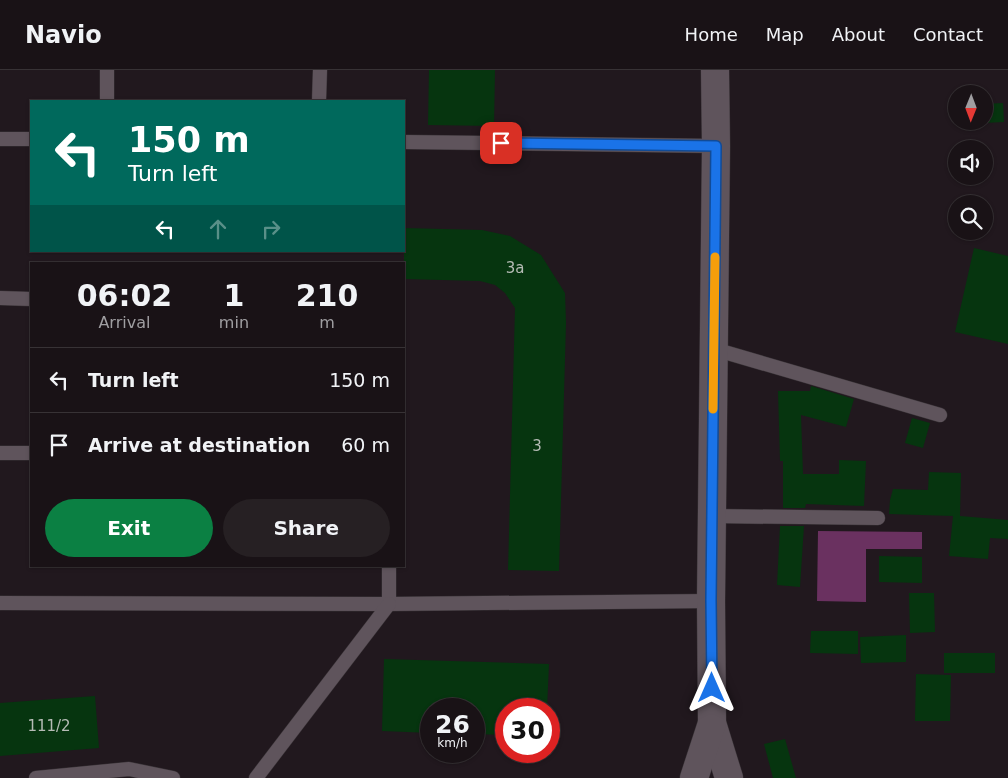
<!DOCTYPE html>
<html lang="en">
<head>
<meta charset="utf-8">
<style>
  :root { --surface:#191216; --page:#262023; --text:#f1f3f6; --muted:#9f9ea1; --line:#373235; --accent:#0b8043 }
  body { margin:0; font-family:"DejaVu Sans",sans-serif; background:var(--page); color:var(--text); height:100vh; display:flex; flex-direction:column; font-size:19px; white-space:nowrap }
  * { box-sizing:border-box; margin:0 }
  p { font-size:16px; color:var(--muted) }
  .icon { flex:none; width:28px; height:28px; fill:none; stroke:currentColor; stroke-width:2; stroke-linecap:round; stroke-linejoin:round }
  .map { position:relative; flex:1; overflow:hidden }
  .details { position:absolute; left:30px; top:192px; width:375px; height:305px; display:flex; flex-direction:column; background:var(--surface); border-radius:0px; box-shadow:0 1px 4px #0004,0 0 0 1px var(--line) }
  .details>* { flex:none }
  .guide { position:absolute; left:30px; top:30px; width:375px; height:152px; border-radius:0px; box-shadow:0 1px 4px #0004,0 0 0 1px var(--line); background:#00695c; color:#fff; overflow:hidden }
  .needle { width:32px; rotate:181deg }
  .tools { position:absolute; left:948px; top:15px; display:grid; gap:10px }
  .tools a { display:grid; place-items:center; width:45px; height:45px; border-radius:50%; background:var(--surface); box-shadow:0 1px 4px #0004,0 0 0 1px var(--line); font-size:25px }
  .speed { position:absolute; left:420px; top:628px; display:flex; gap:10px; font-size:25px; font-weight:700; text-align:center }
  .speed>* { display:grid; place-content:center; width:65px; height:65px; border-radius:50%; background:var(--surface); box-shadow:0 1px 4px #0004,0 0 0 1px var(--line); line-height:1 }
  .speed small { font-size:12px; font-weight:400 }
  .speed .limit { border:8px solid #d22; background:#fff; color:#111 }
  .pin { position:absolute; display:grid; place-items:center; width:42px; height:42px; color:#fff; margin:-21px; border-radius:10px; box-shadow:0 2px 8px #0006 }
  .me { position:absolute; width:55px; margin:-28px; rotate:0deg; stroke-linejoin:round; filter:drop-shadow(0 0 4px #0008) }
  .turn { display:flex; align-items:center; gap:18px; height:105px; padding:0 15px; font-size:22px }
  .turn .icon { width:65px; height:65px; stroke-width:2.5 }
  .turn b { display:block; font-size:35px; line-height:42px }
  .lanes { display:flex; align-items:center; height:48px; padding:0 15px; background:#0003; justify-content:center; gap:25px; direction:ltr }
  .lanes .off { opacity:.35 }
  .eta { display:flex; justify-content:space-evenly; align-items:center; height:85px; text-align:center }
  .eta b { font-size:30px; font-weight:700; line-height:35px }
  .cta { display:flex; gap:10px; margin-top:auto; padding:10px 15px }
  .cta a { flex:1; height:58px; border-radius:30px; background:var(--accent); color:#fff; font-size:20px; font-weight:700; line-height:58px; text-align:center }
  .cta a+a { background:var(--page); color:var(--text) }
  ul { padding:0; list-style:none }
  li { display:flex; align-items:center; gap:15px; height:65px; padding:0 15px; border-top:1px solid var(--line) }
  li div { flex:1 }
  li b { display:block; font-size:19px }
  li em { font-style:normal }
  header { display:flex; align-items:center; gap:30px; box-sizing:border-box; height:70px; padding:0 25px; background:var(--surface); border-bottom:1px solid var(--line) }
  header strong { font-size:24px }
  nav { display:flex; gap:28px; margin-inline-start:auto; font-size:18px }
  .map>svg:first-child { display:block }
</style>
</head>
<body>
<header>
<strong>Navio</strong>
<nav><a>Home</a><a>Map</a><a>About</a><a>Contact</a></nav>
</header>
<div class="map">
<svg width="1008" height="708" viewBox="0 0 1008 708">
  <rect width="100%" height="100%" fill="#21181e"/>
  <!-- forest -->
  <path fill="#6a3160" d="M818,461L922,462V479H866V532L817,531Z"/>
  <!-- building -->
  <g fill="#06350f">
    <path d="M429,0H495L494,56L428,55Z"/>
    <path d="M1003,33L1004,52L984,53V34Z"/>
    <path d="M404,158L482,160L510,166L541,185L565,223L566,253L559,501L508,500L515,238L505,223L495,215L480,211L404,209Z"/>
    <path d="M974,178L1008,186V274L955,262Z"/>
    <path d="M811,316L854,329L846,357L801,345L803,404H839V390L866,391L864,436L806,434L805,438H783V391H780L778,321H810Z"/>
    <path d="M912,348L930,353L923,378L905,373Z"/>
    <path d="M929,402L961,403L960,446L1008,450V469L990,468L988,489L949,486L953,446L889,444L890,430L893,419L928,420Z"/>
    <path d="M780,456H804L800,517L777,515Z"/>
    <path d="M879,486L922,487V513L879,512Z"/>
    <path d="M909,523H934L935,562L910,563Z"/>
    <path d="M811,561H858V584L810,583Z"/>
    <path d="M906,565V592L861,593L860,567Z"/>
    <rect x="944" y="583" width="51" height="20"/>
    <path d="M384,589L549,594L547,639H506V665L474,664V639H431V663L382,661Z"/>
    <path d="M916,604L951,605L950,651H915Z"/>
    <path d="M95,626L99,678L0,686V633Z"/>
    <path d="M785,669L796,708H773L764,674Z"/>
  </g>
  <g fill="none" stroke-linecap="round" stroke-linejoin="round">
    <!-- service casing -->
    <g stroke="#383236" stroke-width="15">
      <g id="service">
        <path d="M107,31V0"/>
        <path d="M319,31L320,0"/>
        <path d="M0,69H31"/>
        <path d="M404,72L716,76"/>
        <path d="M0,228L31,229"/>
        <path d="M714,279L940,345"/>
        <path d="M0,383H31"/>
        <path d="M712,446L878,448"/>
        <path d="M389,496V534L711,531"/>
        <path d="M0,533L389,534"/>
        <path d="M36,708L129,699L173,708"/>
        <path d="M256,708L389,534"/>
      </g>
    </g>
    <!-- minor casing -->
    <g stroke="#383236" stroke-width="29">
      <g id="minor">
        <path d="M715,0L716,76L711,531L712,653L729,708"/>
        <path d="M694,708L712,653"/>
      </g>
    </g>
    <!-- service -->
    <use href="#service" stroke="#5f545c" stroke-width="14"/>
    <!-- minor -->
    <use href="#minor" stroke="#5f545c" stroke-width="28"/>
  </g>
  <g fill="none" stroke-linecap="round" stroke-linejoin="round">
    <!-- route casing -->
    <g stroke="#114b97" stroke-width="12">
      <path id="route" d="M501,73L716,76L711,530L712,618"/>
    </g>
    <!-- route -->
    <use href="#route" stroke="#1a73e8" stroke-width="9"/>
    <!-- slow -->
    <path stroke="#f59e0b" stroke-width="9" d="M713,339L715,187"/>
  </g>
  <g text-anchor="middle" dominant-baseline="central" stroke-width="5" stroke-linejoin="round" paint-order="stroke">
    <!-- number labels -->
    <g font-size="15" fill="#b6bcb6">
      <text x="515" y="198">3а</text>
      <text x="537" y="376">3</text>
      <text x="49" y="656">111/2</text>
    </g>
  </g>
</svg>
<div class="tools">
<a><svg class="needle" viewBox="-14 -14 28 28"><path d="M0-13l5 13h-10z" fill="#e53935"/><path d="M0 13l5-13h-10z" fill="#9f9ea1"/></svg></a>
<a><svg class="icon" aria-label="sound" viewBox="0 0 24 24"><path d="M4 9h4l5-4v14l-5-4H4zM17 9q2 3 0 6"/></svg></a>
<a><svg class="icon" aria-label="search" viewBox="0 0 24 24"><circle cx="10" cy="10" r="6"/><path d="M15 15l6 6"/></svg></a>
</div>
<div class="speed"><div>26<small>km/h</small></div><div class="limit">30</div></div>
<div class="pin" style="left:501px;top:73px;background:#d93025"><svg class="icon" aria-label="arrive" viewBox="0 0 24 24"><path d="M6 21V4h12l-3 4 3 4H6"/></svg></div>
<svg class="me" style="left:712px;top:618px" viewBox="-20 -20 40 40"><path d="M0-17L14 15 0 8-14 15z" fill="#1a73e8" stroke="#fff" stroke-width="4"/></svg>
<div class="guide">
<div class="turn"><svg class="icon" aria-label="left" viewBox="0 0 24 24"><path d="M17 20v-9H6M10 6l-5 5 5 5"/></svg><div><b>150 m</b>Turn left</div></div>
<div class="lanes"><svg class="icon" aria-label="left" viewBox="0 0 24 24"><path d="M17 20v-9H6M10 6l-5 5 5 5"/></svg><svg class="icon off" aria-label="ahead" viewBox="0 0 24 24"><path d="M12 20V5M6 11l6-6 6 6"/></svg><svg class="icon off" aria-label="right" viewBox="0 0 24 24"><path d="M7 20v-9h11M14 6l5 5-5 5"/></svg></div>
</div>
<section class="details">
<div class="eta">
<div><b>06:02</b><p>Arrival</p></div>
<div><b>1</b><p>min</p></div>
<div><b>210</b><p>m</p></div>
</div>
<ul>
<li><svg class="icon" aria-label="left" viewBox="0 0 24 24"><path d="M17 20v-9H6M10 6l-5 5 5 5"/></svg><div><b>Turn left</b></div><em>150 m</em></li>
<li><svg class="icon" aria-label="arrive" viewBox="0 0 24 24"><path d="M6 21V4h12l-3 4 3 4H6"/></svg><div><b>Arrive at destination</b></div><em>60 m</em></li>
</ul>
<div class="cta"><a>Exit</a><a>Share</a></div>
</section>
</div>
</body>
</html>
